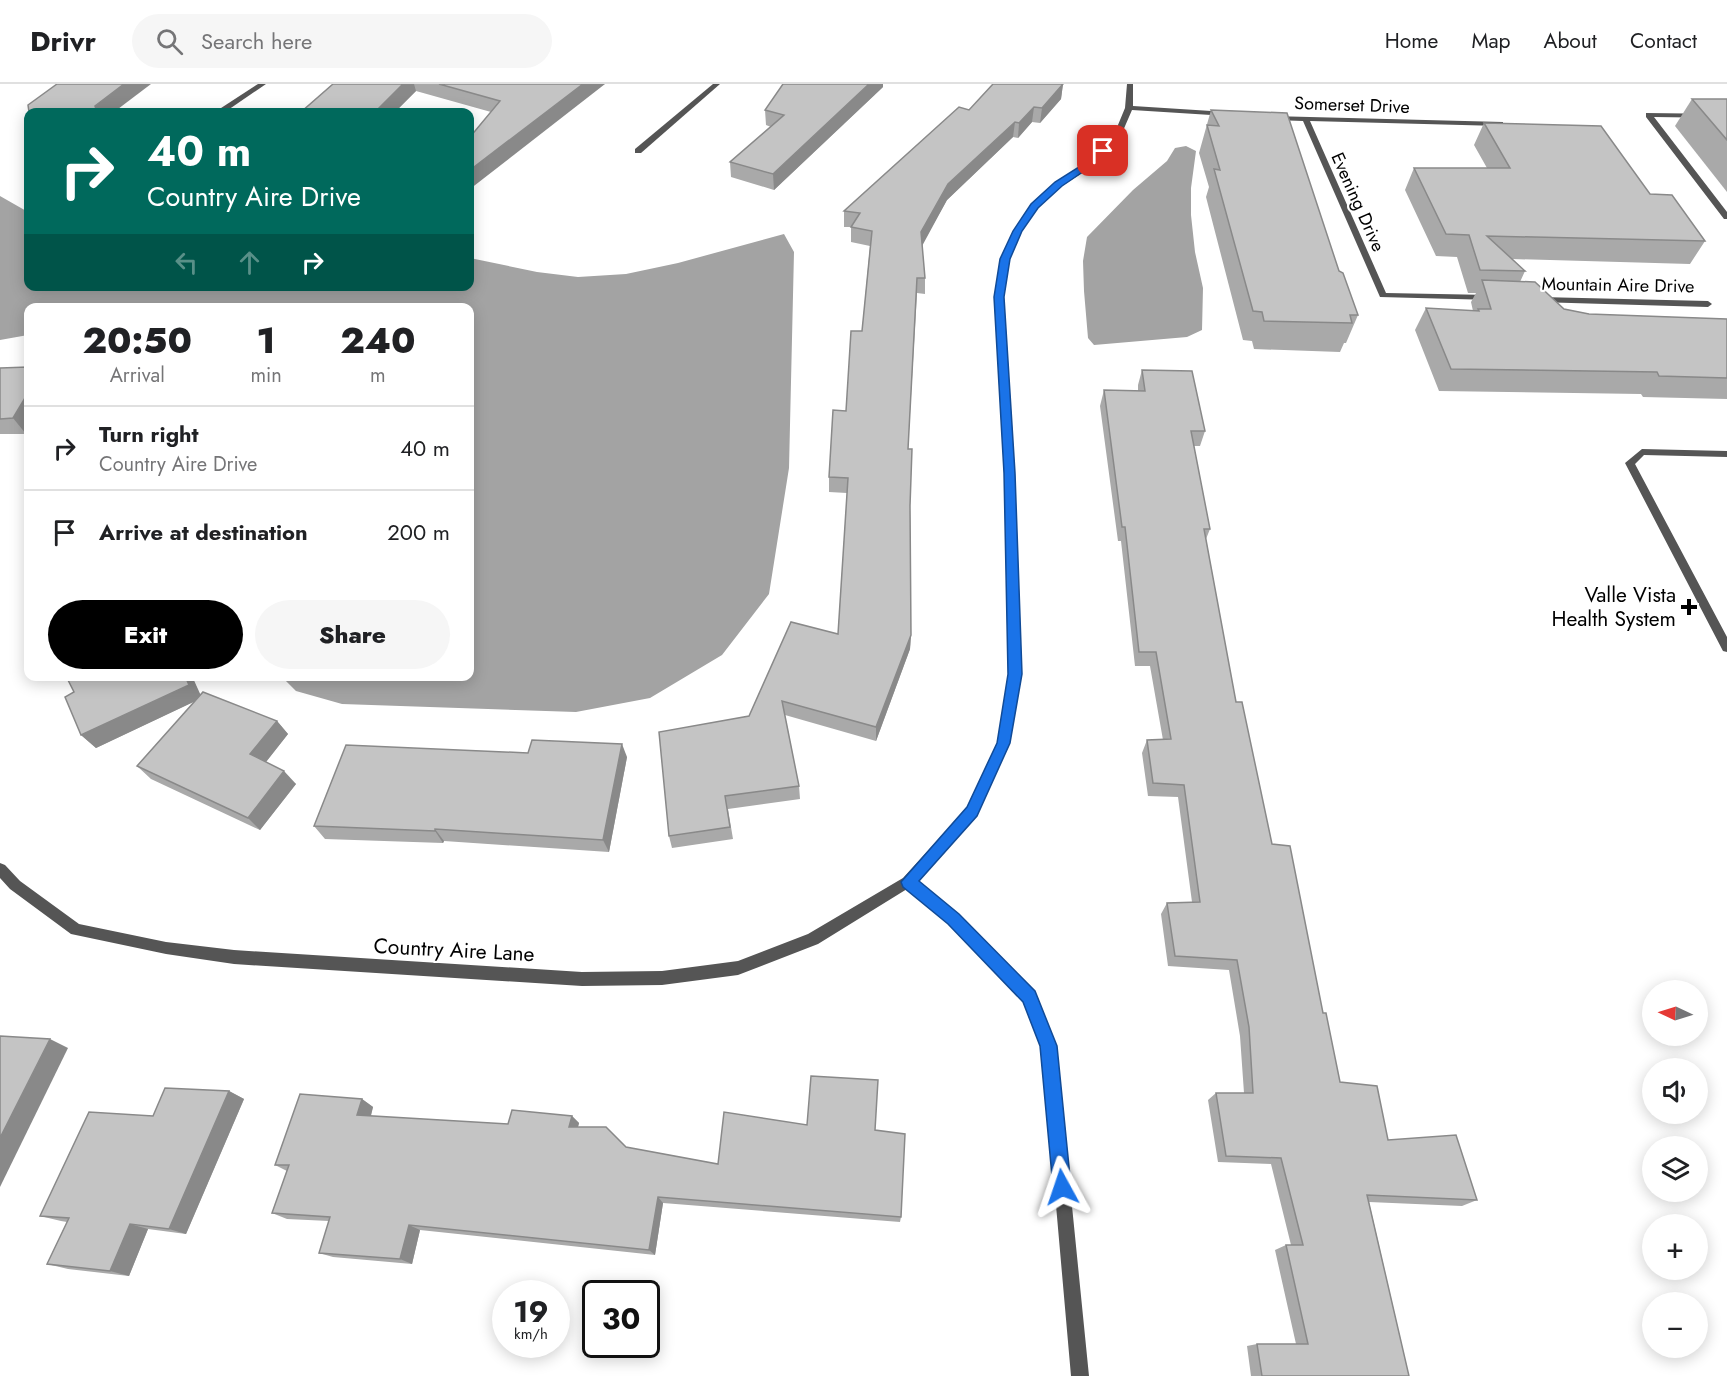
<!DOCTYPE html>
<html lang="en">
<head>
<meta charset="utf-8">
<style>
  :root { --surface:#fff; --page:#f6f6f6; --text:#202124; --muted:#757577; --line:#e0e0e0; --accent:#000 }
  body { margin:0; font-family:Jost,sans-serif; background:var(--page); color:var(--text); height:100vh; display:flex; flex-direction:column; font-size:22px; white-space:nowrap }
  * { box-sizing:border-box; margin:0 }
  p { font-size:20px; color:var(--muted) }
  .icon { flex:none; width:33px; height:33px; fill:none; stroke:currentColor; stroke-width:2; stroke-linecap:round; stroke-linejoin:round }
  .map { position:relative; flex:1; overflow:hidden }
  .details { position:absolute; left:24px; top:219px; width:450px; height:378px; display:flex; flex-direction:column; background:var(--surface); border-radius:12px; box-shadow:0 3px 15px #0003 }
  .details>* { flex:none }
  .hud { position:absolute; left:24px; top:24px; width:450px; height:183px; border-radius:12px; box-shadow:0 3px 15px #0003; background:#00695c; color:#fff; overflow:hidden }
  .needle { width:39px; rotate:274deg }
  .tools { position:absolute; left:1642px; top:896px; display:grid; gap:12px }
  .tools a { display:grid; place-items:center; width:66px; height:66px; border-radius:50%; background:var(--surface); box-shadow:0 3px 15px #0003; font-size:30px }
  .speed { position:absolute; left:492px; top:1196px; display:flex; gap:12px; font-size:30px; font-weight:700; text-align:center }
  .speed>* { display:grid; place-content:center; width:78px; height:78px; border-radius:50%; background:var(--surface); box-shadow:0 3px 15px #0003; line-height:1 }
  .speed small { font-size:15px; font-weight:400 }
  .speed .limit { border:3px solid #111; border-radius:9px; background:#fff; color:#111 }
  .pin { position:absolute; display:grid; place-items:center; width:51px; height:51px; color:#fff; margin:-26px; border-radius:12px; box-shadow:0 3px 9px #0006 }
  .me { position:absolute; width:66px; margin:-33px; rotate:355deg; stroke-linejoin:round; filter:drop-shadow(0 0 4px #0008) }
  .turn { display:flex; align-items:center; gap:21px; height:126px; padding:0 24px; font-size:27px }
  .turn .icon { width:78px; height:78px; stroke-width:2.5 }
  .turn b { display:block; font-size:42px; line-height:51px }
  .lanes { display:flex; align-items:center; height:57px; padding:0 24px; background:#0003; justify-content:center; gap:30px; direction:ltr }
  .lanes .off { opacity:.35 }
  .eta { display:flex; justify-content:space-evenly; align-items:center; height:102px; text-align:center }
  .eta b { font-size:36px; font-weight:800; line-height:42px }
  .action { display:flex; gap:12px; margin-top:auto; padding:12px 24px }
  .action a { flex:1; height:69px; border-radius:36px; background:var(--accent); color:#fff; font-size:24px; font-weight:800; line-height:69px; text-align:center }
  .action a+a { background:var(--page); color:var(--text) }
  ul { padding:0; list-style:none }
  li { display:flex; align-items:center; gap:18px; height:84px; padding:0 24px; border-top:2px solid var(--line) }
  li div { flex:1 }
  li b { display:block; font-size:22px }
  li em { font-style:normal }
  header { display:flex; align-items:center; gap:36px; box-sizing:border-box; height:84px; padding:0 30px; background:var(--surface); border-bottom:2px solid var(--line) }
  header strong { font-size:28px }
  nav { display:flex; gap:33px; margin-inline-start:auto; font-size:21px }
  .search { width:420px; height:54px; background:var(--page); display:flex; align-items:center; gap:15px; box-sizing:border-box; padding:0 21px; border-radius:33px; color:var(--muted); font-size:22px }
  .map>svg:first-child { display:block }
</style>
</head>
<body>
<header>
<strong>Drivr</strong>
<div class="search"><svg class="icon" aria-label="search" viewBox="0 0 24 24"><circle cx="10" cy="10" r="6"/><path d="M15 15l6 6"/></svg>Search here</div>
<nav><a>Home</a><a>Map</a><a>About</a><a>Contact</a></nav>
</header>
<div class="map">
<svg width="1727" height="1292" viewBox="0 0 1727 1292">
  <rect width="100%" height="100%" fill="#fff"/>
  <!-- water -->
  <g fill="#a3a3a3">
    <path d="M1186,62L1196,67L1191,104V131L1195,168L1203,204L1202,246L1187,253L1094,261L1088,254L1084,207L1083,177L1087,153L1133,106L1167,77L1175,64Z"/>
    <path d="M0,112L28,128V202H470V174L537,188L578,193L626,190L678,179L784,150L794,168L789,384L769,510L722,571L650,614L576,628L342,620L296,607L282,593L470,592V224H28V251L0,256Z"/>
  </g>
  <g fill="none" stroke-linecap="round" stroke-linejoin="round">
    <!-- lane -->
    <g fill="#555" fill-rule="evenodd">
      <path d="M1646,29L1727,30V34L1654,33L1727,128V135H1724L1646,33Z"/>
      <path d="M1642,365L1727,367V373L1644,371L1635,380L1727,553V568L1723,567L1625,379Z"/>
    </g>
    <!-- street -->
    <g fill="#555" fill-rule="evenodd">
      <path d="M258,0H266L225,28L218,26Z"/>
      <path d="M713,0H720L641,69H635V65Z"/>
      <path d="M1127,0H1133V22L1227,28L1231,30L1227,32L1132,26L1119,56L1093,82L1062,102L1037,123L1022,147L1009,175L1003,213L1015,389L1021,590L1009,659L976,732L917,797L959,831L1034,908L1056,962L1089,1292H1071L1042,962L1024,918L949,839L907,805L818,860L738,891L662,901L582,902L234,880L166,870L71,850L10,805L0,794V779L5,781L20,797L79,840L166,858L234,866L582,888L662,887L738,877L808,850L903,794L967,724L997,659L1009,590L1005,389L995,213L1001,175L1014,147L1031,120L1056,98L1087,78L1113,53L1125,24Z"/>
      <path d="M1271,32L1503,38V42H1500L1310,37L1386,209L1490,211L1494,214L1493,216L1380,213L1303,37L1274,36H1271Z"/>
      <path d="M1540,213L1708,217L1712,220L1708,223L1537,218L1536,216Z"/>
    </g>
  </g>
  <!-- wall -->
  <g fill="#a9a9a9">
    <path d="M333,0H605L491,28L416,7L395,28H301Z"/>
    <path d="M1063,0L1061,15L1040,39L1032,38L1018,54L1013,53L947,116L922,160L925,194V210L917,209L908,365L910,422L911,551L910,565L876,657L785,631L799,702L800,715L728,725L733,755L672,764L669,752L749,632L838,550L847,409L829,408V393L846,327L862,247L870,162L851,158V143H844V127L969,26Z"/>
    <path d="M883,3L774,106L731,93L730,78L771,43L766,41L765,26Z"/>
    <path d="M1692,15H1727V108L1675,42Z"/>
    <path d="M1211,26L1339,187L1358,231L1346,259H1344L1340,268L1254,265L1252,257L1243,256L1206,113L1209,103L1199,69Z"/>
    <path d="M1484,39L1650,110L1705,157L1690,180L1512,175L1525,187L1520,198L1564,225L1589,230L1727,235V315L1643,313L1641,310L1439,307L1415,246L1426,224L1473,227L1471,218L1476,209H1468L1457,173L1436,172L1405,106L1414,84H1487L1474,61Z"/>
    <path d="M0,284L26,350H0Z"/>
    <path d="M1142,286L1205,347L1200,362H1194L1210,445L1206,455L1236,618L1272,760L1323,929L1340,998L1388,1056L1477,1116L1462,1122L1369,1118L1409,1292H1251L1247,1262L1257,1260H1296L1275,1166L1286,1161H1291L1271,1080L1218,1078L1208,1016L1216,1009H1244L1240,952L1229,886L1168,882L1161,830L1167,819L1192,818L1178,713L1148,712L1142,669L1147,656H1163L1150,582H1135L1121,457H1118L1100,322L1104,306L1138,307V301Z"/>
    <path d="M66,592H192L200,612L277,637L288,650L266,678L296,700L260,746L151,695L137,682L195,617L96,664L81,651L74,608Z"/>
    <path d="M528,669L627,673L609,768L444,757L443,759L325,755L314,742Z"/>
    <path d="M229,1007L244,1015L186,1150L148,1145L129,1192L68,1185L47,1180L67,1138L61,1137L40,1132L153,1032Z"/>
    <path d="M362,1015L373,1023L371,1032L508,1040L572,1032L579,1039L578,1043L626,1063L718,1080L807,1041L875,1046L901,1133L900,1138L663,1119L655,1171L420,1146L412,1180L333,1173L319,1169L329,1137L287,1135L272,1129L287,1087L275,1081Z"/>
  </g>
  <!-- shaded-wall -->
  <g fill="#898989">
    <path d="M124,0H151L114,28H97L95,22Z"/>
    <path d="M403,0H414L416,7L395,28H375Z"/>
    <path d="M583,0H605L470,105V86Z"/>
    <path d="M869,0H883V3L774,106L773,90Z"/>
    <path d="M1063,0L1061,15L1040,39L1042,24Z"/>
    <path d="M1034,23L1032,38L1018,54L1019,39Z"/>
    <path d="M1015,38L1013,53L947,116L921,164V148L948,100Z"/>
    <path d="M28,309V346L26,350L13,334Z"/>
    <path d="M911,551L910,565L876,657V643Z"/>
    <path d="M185,592H192L202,614L96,664L81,651Z"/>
    <path d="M277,637L288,650L262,683L250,670Z"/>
    <path d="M622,660L627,673L609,768L603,756Z"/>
    <path d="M284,687L296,700L260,746L248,734Z"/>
    <path d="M435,745L444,757L443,759L435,747Z"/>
    <path d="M50,955L68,964L0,1103V1054Z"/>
    <path d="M229,1007L244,1015L186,1150L169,1145Z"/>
    <path d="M362,1015L373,1023L369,1038L357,1031Z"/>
    <path d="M572,1032L579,1039L576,1050L569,1043Z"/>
    <path d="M658,1113L663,1119L655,1171L649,1166Z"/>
    <path d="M130,1140L148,1145L129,1192L110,1187Z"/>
    <path d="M409,1141L420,1146L412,1180L400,1175Z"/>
  </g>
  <!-- building -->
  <g fill="#c4c4c4" stroke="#898989" stroke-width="1.5">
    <path d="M57,0H124L95,22L97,28H29L28,21Z"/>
    <path d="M333,0H403L375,28H301Z"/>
    <path d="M439,0H583L470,86V53L500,17Z"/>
    <path d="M783,0H869L773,90L730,78L784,31L765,26Z"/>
    <path d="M993,0H1063L1042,24L1034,23L1019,39L1015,38L948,100L921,148L925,194H917L908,365H912L910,422L911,551L876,643L782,617L799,702L725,712L730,743L669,752L659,648L749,632L791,538L838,550L848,394L829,393L833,326L846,327L851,247H862L872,147L851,143L860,129L844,127L959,23L969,26Z"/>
    <path d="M1692,15H1727V56Z"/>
    <path d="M1211,26L1287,29L1339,187L1343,189L1358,231H1350L1352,239L1264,237L1262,228L1253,227L1214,85L1220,86L1207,41L1219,42Z"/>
    <path d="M1484,39L1601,42L1650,110L1672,111L1705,157L1487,152L1525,187L1480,186L1469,151L1446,150L1414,84H1510Z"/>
    <path d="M1482,196L1535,198L1564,225L1589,230L1727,235V294L1659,292L1657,288L1451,285L1426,224L1479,227L1478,225H1491Z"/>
    <path d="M28,283V309L13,334L0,335V284Z"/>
    <path d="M1142,286L1192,287L1205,347H1191L1210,445H1204L1236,618H1242L1272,760L1290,762L1323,929H1326L1340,998L1377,1002L1388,1056L1456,1051L1477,1116L1367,1111L1409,1292H1262L1257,1260H1308L1286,1161H1303L1281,1074L1226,1072L1216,1009H1253L1249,943L1237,876L1175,872L1167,819L1200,818L1184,701L1153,699L1147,656L1171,655L1156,568H1139L1125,443H1122L1104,306L1145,307Z"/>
    <path d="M66,592H185L189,601L81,651L65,613L74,608Z"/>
    <path d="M203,608L277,637L250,670L284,687L248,734L137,682Z"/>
    <path d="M532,656L622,660L603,756L435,745V747L314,742L346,661L528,669Z"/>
    <path d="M0,952L50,955L0,1054Z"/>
    <path d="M811,992L878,996L875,1046L905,1050L901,1133L658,1113L649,1166L409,1141L400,1175L319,1169L330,1133L272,1129L289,1081H275L300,1010L362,1015L357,1031L508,1040L512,1026L572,1032L569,1043H606L626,1063L718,1080L724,1028L807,1041Z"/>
    <path d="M165,1004L229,1007L169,1145L130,1140L110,1187L47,1180L69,1134L40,1132L89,1028L153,1032Z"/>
  </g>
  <!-- route -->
  <path fill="#1a73e8" stroke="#114b97" stroke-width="1.5" d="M1100,65L1107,67L1093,81L1062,102L1038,124L1022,147L1010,175L1004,213L1015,389L1022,590L1010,659L977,732L919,797L959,830L1035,907L1057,962L1071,1103L1068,1110L1062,1112L1056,1110L1053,1103L1040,962L1023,918L948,840L903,803L901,798L967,723L997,659L1008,590L1004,389L994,213L1000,175L1013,147L1031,120L1055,98L1087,78Z"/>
  <!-- markers -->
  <path fill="#000" stroke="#fff" stroke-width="2" d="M1686 514h6v6h6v6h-6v6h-6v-6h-6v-6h6z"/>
  <g text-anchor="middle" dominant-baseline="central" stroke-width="4.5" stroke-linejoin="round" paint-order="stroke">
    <!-- far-street labels -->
    <g font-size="18" fill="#000" stroke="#fff">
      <text transform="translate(1352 21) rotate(2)">Somerset Drive</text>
      <text transform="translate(1358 118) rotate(66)">Evening Drive</text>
      <text transform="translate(1618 201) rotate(1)">Mountain Aire Drive</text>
    </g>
    <!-- poi labels -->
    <g font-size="21" fill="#000" stroke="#fff" text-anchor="end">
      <text x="1676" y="511">Valle Vista<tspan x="1676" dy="24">Health System</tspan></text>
    </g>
    <!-- street labels -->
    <g font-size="21" fill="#000" stroke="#fff">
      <text transform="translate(454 866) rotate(3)">Country Aire Lane</text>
    </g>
  </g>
</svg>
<div class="tools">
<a><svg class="needle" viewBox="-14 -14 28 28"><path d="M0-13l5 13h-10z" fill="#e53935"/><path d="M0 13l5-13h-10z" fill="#757577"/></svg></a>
<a><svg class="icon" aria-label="sound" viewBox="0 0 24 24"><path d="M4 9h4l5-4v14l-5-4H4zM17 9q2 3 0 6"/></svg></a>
<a><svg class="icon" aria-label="layers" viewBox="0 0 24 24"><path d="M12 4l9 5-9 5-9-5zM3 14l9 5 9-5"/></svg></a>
<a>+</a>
<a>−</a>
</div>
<div class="speed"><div>19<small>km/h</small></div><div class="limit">30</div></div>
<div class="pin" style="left:1103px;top:67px;background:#d93025"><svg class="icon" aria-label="arrive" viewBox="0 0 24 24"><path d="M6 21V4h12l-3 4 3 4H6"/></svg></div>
<svg class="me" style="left:1062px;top:1103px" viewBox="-20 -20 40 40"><path d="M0-17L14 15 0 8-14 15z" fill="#1a73e8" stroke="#fff" stroke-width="4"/></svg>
<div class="hud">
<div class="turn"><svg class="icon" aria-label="right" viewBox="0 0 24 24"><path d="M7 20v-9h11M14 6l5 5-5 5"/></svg><div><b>40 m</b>Country Aire Drive</div></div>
<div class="lanes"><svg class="icon off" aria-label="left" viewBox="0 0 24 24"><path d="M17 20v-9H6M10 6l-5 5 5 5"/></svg><svg class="icon off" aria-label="ahead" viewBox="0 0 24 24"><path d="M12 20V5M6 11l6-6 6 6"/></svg><svg class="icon" aria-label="right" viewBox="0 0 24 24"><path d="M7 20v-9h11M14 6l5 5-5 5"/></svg></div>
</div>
<section class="details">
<div class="eta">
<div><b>20:50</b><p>Arrival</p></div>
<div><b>1</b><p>min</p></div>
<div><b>240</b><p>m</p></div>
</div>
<ul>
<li><svg class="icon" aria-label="right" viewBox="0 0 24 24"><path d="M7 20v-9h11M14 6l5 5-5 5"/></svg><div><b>Turn right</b><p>Country Aire Drive</p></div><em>40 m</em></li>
<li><svg class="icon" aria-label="arrive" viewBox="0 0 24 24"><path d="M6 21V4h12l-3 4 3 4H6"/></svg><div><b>Arrive at destination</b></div><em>200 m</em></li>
</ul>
<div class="action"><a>Exit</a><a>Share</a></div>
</section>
</div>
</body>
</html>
